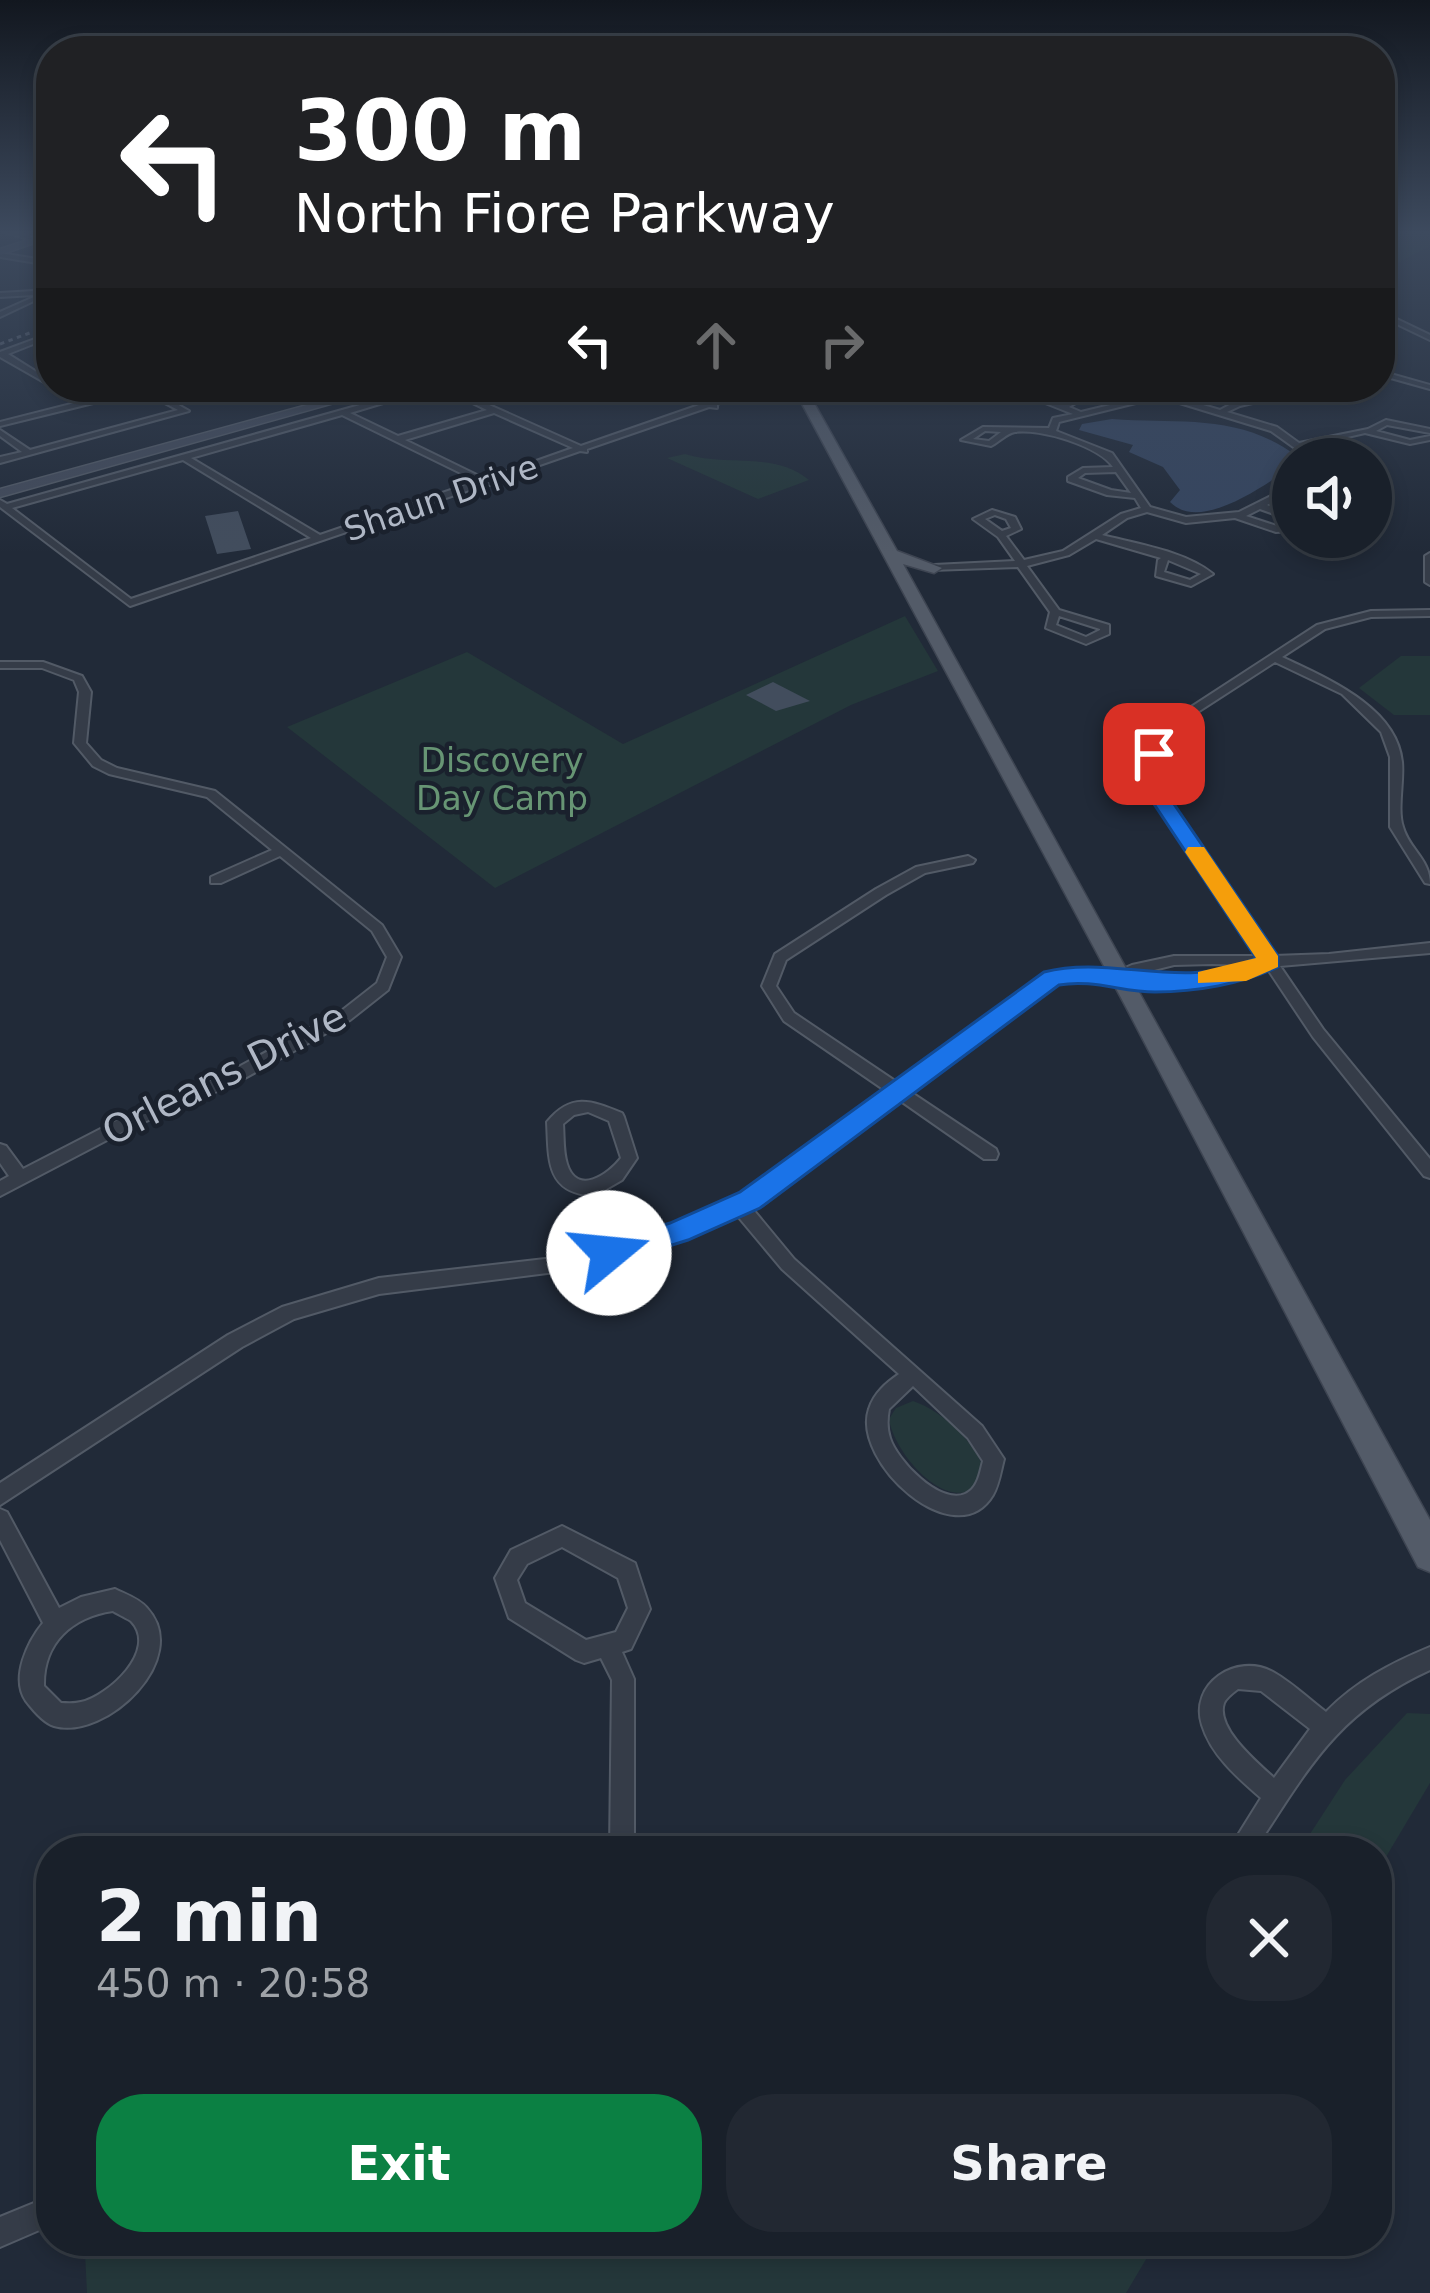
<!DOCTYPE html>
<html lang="en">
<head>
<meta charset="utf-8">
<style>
  :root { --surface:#19202a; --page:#222832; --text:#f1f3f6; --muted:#9fa3a8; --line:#373e47; --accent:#0b8043 }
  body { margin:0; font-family:"DejaVu Sans",sans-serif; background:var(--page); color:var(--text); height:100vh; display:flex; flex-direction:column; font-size:45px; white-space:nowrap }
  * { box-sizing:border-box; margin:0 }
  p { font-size:39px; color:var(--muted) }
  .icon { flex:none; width:66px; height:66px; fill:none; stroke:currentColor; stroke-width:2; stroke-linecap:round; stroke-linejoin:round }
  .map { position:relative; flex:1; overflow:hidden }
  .details { position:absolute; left:36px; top:1836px; width:1356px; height:420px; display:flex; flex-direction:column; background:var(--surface); border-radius:48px; box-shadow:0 6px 18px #0003,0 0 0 3px var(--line) }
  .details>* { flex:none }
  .banner { position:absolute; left:36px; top:36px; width:1359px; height:366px; border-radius:48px; box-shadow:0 6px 18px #0003,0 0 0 3px var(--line); background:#202124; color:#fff; overflow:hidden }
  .tools { position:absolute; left:1272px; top:438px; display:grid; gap:24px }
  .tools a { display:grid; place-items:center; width:120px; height:120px; border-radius:50%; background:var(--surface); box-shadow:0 6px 18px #0003,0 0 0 3px var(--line); font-size:60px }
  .pin { position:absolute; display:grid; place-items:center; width:102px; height:102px; color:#fff; margin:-51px; border-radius:24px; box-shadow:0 6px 18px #0006 }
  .me { position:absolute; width:132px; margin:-66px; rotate:73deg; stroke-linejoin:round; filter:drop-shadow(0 0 9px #0008) }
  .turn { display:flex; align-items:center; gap:42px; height:252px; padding:0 60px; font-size:54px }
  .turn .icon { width:156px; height:156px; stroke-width:2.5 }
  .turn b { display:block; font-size:84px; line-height:102px }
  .lanes { display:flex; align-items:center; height:114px; padding:0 60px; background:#0003; justify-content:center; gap:60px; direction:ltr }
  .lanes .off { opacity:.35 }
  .round { display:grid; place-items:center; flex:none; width:126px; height:126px; border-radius:48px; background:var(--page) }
  .headline { display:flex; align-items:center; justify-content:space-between; height:204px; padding:0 60px }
  h1 { font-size:72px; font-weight:700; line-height:90px }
  .button { display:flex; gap:24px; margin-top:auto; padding:24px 60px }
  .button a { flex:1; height:138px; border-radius:48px; background:var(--accent); color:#fff; font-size:48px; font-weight:700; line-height:138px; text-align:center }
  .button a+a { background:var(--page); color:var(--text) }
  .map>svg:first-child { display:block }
</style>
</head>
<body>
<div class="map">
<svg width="1430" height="2293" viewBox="0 0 1430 2293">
  <rect width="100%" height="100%" fill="#212a38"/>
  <!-- green -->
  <g fill="#24373a">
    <path d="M1380,232H1430V246L1380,272Z"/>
    <path d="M685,454C726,467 775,451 809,480L758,499L667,458Z"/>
    <path d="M905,616L938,671L851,705L495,888L287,727L467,652L623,744Z"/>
    <path d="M1401,656H1430V715H1394L1359,688Z"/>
    <path d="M913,1401C943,1411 980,1446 986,1477C954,1524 894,1455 889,1419L896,1408Z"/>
    <path d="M1407,1713L1430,1714V1783L1377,1872V1851H1299L1345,1780Z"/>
    <path d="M106,2241H1157L1126,2293H87L85,2253Z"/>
  </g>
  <!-- water -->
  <path fill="#35455f" d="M1112,419C1179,424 1238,413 1295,455L1293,466C1265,485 1200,533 1170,502L1180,490L1163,467L1129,452L1133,445L1079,430L1082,424Z"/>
  <!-- building -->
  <g fill="#424d5d">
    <path d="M238,511L251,549L217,554L205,516Z"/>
    <path d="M773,682L810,701L776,711L746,695Z"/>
  </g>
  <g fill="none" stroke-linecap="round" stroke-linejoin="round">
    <!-- street casing -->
    <g stroke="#525a66" stroke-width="4">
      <g id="street">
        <path d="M5,232H13L38,239L35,241Z"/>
        <path d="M0,253L37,259L40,261L37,263L0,257Z"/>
        <path d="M51,290V294L0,297V293Z"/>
        <path d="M36,296L38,299L0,317V312Z"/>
        <path d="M1380,311L1430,335V340L1380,316Z"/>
        <path d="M51,333V337L8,354L51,381V386L0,357V352Z"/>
        <path d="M1380,371L1430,385V389L1380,375Z"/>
        <path d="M138,387H147L189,411L0,463V457L22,452L0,436V430L30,450L178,410L142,391L0,426V422Z"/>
        <path d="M245,387H255L271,395L264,397Z"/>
        <path d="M424,387H436L350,413L398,436L487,410L439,387H449L581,446L702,404L660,387C678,387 690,399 707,401C725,403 745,387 764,387L717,404V408L709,407L587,449V452L580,451L491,482L490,485H484L130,606L0,507V500L7,504ZM494,413L573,448L485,479L405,440ZM342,415L477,481L320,535L191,458ZM183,460L311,538L131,599L12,508Z"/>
        <path d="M1130,387H1142L1220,410L1235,402L1284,392L1275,387H1285L1296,393L1240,406L1227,412L1277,427L1299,443L1368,429L1386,420L1430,429V433L1387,425L1376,431L1410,440L1430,436V440L1410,444L1365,433L1304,447L1319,459H1310L1271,431L1160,397L1059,422L1056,431L1112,453L1150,507L1186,517L1239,512L1293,485V491L1267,505L1293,515V521L1260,509L1246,516L1277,526L1293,525V531L1276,532L1235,518L1186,523L1147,512L1127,518L1102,535C1137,544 1185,551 1213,574L1191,586L1156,576L1158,560L1161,558L1096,539L1069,555L1027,566L1059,610L1109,625V634L1086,644L1046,628L1050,612L1018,567L931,570V566L934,565L1015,561L998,537L973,519L992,510L1015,517L1021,529L1006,536L1024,560L1063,551L1121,514L1141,508L1135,498L1107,495L1068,481V477L1083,468L1113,467C1099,446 1040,428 1015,432C1007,433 999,442 991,446L961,440L983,427L1049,428L1053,418L1073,414L1030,397V393L1051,389L1077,398V402L1069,407L1081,412L1152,395ZM1050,393L1068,400L1063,404L1041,396ZM985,431L1001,432L989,441L973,439ZM1116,472L1131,493L1111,490L1078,478L1085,473ZM995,515L1006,519L1011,528L1002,531L985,519ZM1168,560L1201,574L1190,580L1164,572ZM1059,616L1100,629V630L1086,637L1056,625Z"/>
        <path d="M1371,475L1375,478V482L1371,485Z"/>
        <path d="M1430,553V585L1425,582V556Z"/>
        <path d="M1430,610V616L1371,617L1325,629L1282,657C1326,678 1397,707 1402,762C1404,781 1397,810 1403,827C1409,849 1430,859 1430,884L1425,883L1390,827V757L1381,732L1342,694L1275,662L1173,728C1157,755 1159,776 1170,804L1274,956L1329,954L1430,943V953L1280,966L1323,1029L1430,1159V1178L1424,1176L1313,1037L1267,968L1227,981L1178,989L1148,988L1088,978L1058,981L909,1091L996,1149L998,1154L996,1159H984L898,1099L751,1207L794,1259L982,1426L1004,1459C1001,1470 999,1485 993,1495C956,1557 851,1462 869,1409C874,1393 886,1383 899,1374L782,1269L736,1214L684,1237L571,1270L379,1294L294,1319L242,1347L0,1505V1483L228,1335L282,1307L379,1278L571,1256L599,1248L587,1195C545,1190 549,1155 547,1122C571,1093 590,1100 622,1113L624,1117L637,1158L622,1180L603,1191L616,1243L674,1226L744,1195L886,1091L784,1021L762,986L775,954L876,889L916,867L968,856L975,860L973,863L925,873L886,895L786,960L776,986L794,1013L898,1083L1048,974L1077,968L1116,972L1132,965L1174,956H1259L1158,804C1146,773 1146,751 1165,724L1317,625L1371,611ZM1212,964L1248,965C1211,978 1173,983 1134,975L1174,965ZM588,1112L609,1121L621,1158C608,1175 577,1196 567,1164C563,1152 564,1137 563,1124L574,1115ZM913,1386L968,1438L983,1461C980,1472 978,1489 965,1494C939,1505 897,1460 890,1438C887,1429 887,1419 889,1409Z"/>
        <path d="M0,662H43L82,676L91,692L86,743L101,760L117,768L215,791L382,925L401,957L388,990L350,1020L234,1084L130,1128L0,1196V1181L9,1176L0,1163V1144L6,1146L23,1169L118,1120L222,1076L340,1012L377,983L387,957L372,931L280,856L221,883H211V877L272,850L207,797L109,774L93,766L74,743L79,692L74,680L42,668H0Z"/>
        <path d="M0,1509L7,1512L59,1608L81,1597L115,1589C125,1594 140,1599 147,1608C193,1658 106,1741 54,1726C44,1723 32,1709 26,1701C10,1678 28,1641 43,1623L0,1540ZM113,1611C114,1612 130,1620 131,1621C159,1650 108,1696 81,1702C74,1704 67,1703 61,1703L44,1686C43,1643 72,1617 113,1611Z"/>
        <path d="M562,1526L635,1563L650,1609L631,1649L622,1652L634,1679V1851H610L612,1680L601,1658L584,1663L576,1660L509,1618L495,1578L511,1550ZM562,1547L618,1578L628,1608L616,1632L586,1640L525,1603L517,1580L527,1564Z"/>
        <path d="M1430,1647V1670C1336,1713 1308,1769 1254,1851H1228L1261,1798C1238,1778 1211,1755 1202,1725C1189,1684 1236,1652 1273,1672C1291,1682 1309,1699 1326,1712C1355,1682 1391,1663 1430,1647ZM1238,1689L1261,1691L1310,1729L1274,1778C1258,1763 1215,1728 1224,1703C1226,1698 1234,1692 1238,1689Z"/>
        <path d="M51,2196V2225L0,2247V2217Z"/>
      </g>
    </g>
    <!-- secondary casing -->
    <g stroke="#525a66" stroke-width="3">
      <g id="secondary">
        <path d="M51,232V237L0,255V249Z"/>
        <path d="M373,387H391L0,497V489Z"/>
      </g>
    </g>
    <!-- primary casing -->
    <g stroke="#3e4552" stroke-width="3">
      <path id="primary" d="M793,387H805L897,551L942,568L934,573L903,564L1430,1520V1572L1418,1567L1126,1007Z"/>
    </g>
    <!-- street -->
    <use href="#street" fill="#353c48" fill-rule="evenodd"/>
    <!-- secondary -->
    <use href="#secondary" fill="#434b5b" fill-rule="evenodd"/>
    <!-- primary -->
    <use href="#primary" fill="#535b68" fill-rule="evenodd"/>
    <!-- rail -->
    <path stroke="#57606f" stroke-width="3" stroke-dasharray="4.5 4.5" stroke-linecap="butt" d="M0,344L51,325"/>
  </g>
  <!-- sky -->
  <linearGradient id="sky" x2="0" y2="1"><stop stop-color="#12171f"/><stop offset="0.42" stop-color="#3d4a5e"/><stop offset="1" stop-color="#3d4a5e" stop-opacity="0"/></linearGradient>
  <rect width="1430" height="553" fill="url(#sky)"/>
  <!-- route -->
  <path fill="#1a73e8" stroke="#114b97" stroke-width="3" d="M1154,748L1163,754L1164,780L1174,804L1278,956V967C1242,984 1196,992 1155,992C1122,992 1093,979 1059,985L760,1208L688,1240L609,1265L599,1262L594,1253L599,1245L670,1223L740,1192L1044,972C1112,954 1184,992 1256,958L1154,804L1144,780V754Z"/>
  <!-- slow -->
  <path fill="#f59e0b" d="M1188,847H1204L1278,956V967L1246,981L1198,983V972L1256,958L1185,852Z"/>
  <g text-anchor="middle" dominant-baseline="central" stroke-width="9" stroke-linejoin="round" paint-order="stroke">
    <!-- far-street labels -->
    <g font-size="33" fill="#afb7c5" stroke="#1a212d">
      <text transform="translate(441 498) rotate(-19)">Shaun Drive</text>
    </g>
    <!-- far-park labels -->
    <g font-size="33" fill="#679574" stroke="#1a212d">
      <text x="502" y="760">Discovery<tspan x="502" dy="38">Day Camp</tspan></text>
    </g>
    <!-- street labels -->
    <g font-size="39" fill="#afb7c5" stroke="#1a212d">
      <text transform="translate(224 1074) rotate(-27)">Orleans Drive</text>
    </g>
  </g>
</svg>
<div class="tools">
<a><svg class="icon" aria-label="sound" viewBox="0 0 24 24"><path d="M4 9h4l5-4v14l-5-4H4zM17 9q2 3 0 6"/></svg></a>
</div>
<div class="pin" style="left:1154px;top:754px;background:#d93025"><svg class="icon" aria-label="arrive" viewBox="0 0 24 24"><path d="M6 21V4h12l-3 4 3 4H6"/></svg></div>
<svg class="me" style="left:609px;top:1253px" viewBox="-20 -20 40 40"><circle r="19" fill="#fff"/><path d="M0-13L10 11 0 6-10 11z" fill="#1a73e8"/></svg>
<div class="banner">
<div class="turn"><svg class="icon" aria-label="left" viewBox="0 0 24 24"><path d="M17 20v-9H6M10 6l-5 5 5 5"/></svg><div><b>300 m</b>North Fiore Parkway</div></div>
<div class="lanes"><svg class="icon" aria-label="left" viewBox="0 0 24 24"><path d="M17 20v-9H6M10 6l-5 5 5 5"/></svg><svg class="icon off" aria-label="ahead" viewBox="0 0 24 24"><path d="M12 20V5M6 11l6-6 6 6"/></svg><svg class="icon off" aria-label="right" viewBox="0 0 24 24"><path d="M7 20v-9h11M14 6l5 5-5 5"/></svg></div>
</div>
<section class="details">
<div class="headline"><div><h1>2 min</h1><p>450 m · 20:58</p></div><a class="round"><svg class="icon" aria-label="close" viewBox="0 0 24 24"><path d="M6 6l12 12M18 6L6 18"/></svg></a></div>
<div class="button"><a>Exit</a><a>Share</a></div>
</section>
</div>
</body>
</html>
